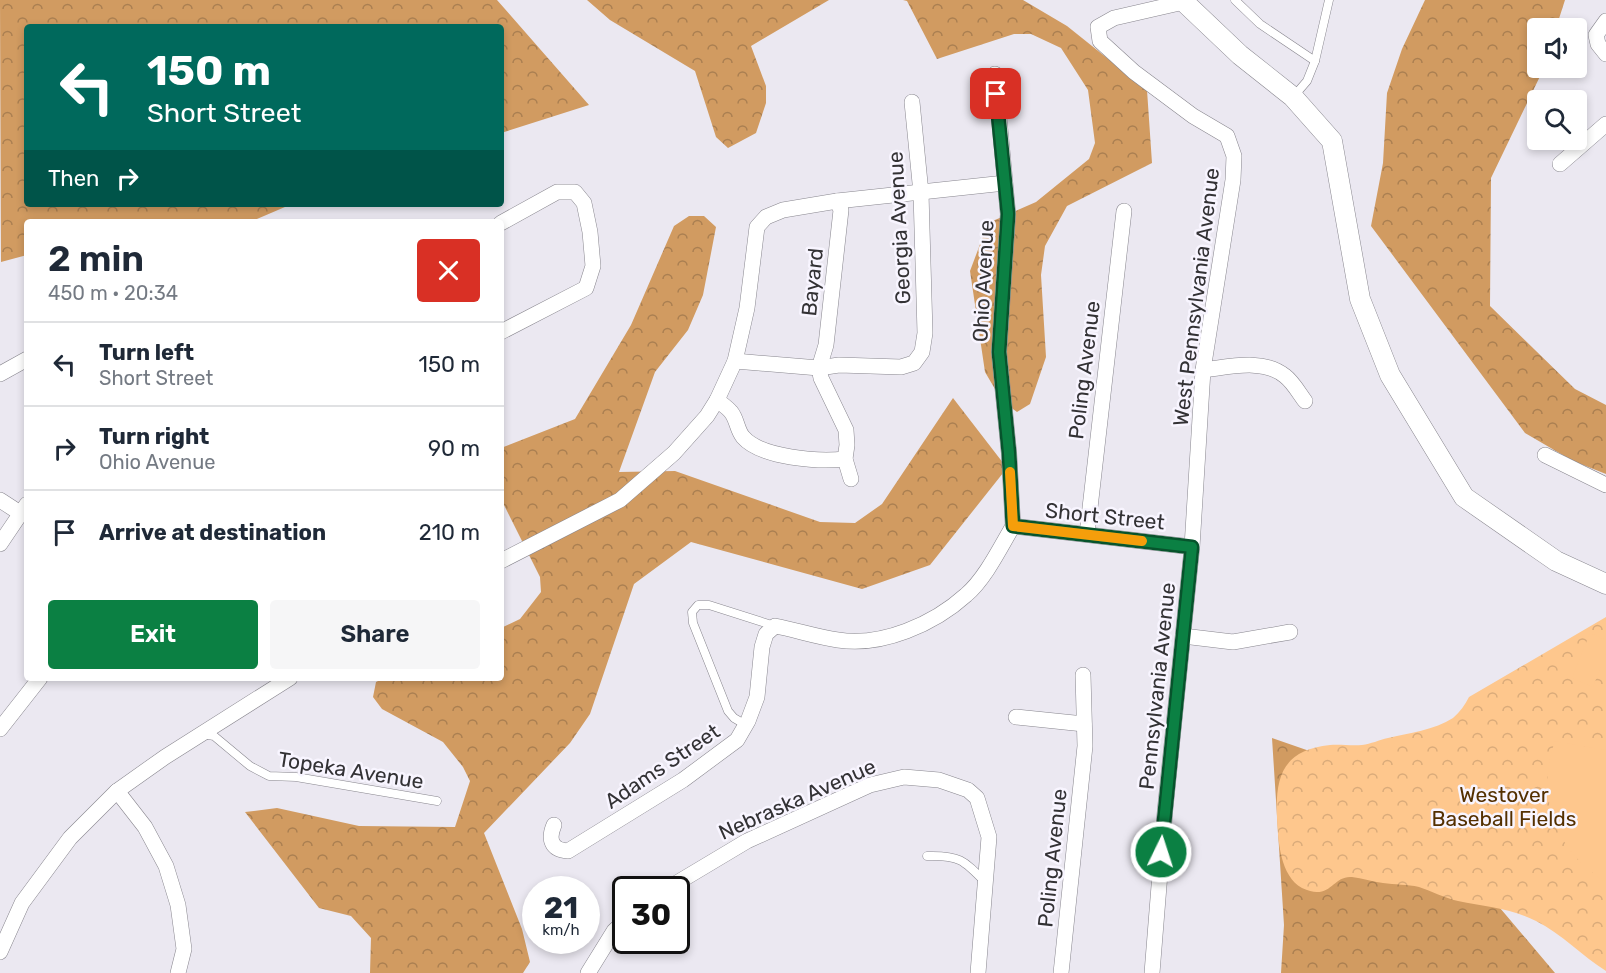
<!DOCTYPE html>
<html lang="en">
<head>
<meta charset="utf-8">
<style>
  :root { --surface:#fff; --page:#f6f6f7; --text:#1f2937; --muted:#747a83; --line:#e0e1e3; --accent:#0b8043 }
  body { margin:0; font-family:Rubik,sans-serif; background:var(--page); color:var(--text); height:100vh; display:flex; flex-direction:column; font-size:22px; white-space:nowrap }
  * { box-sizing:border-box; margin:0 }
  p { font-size:20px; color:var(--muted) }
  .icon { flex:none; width:33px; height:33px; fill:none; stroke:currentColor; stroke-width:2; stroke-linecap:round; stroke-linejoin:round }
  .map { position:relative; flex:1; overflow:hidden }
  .side { position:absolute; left:24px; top:219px; width:480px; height:462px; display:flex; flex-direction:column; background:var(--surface); border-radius:6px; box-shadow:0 3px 9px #0003 }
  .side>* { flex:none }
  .top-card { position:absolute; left:24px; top:24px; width:480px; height:183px; border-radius:6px; box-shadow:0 3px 9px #0003; background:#00695c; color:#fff; overflow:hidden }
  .controls { position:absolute; left:1527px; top:18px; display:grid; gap:12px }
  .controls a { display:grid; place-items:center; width:60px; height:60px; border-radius:6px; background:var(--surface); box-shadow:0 3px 9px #0003; font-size:30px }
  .speed { position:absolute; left:522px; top:876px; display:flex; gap:12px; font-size:30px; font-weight:700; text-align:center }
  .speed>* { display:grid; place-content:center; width:78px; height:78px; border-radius:50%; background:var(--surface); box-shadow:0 3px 9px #0003; line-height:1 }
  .speed small { font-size:15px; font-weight:400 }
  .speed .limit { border:3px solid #111; border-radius:9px; background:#fff; color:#111 }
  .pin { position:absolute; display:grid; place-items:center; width:51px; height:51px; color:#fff; margin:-26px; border-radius:12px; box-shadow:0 3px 9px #0006 }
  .me { position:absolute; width:66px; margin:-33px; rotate:4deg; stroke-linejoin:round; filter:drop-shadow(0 0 4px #0008) }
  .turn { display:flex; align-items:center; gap:21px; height:126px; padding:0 24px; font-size:27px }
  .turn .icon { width:78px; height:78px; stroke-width:2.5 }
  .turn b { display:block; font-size:42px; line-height:51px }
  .then { display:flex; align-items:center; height:57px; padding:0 24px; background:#0003; gap:12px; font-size:22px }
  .round { display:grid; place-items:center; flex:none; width:63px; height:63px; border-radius:6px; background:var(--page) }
  .summary { display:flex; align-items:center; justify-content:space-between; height:102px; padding:0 24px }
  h1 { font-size:36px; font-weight:600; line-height:45px }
  .action { display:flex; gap:12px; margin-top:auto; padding:12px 24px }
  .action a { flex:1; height:69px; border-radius:6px; background:var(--accent); color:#fff; font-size:24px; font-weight:600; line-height:69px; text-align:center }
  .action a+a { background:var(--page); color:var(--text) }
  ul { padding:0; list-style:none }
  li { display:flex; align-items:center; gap:18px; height:84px; padding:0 24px; border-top:2px solid var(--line) }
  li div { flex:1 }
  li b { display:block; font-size:22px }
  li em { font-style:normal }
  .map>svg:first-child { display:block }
</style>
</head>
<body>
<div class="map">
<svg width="1606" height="973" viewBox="0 0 1606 973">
  <defs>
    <pattern id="forest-crowns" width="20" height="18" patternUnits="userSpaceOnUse" patternTransform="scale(1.5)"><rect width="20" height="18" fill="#d19b61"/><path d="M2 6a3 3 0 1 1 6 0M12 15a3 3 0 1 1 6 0" fill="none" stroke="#aa7f51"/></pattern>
    <pattern id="park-crowns" width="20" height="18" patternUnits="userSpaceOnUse" patternTransform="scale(1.5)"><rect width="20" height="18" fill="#fec78d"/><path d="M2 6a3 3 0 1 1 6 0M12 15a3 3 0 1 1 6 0" fill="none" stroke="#daab7a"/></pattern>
  </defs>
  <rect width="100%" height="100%" fill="#ebe8f1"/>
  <!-- forest -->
  <g fill="url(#forest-crowns)">
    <path d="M0,0H497L589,105L501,133V27H27V204H292L250,222H27V255L1,262Z"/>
    <path d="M587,0H829L751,46L766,86V103L756,133L728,148L716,137L695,71L610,20Z"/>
    <path d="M903,0H1023L1067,26L1147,90L1152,163L1067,206L1045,246L1041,275L1046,357L1030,404L1017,412L1002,401L985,372L970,271L988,223L1036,202L1089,159L1095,143L1088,90L1061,48L1031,34H1014L937,59L907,1Z"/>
    <path d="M1425,0H1565L1556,28H1538V68H1544L1491,178L1490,306L1575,389L1606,405V474L1573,461L1525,433L1371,226L1383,163L1387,93L1402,49Z"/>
    <path d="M689,216H704L716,227L703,295L688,330L655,372L619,472L675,471L820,522L855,523L882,504L953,398L1007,468L930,565L862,589L691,542L634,584L590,714L570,743L484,833L522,929L530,962L523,973H370L371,938L351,916L319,908L245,812L277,808L359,826L455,827L470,781L463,767L443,742L382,709L373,697L376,682L384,678H501V628L520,619L541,592L540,577L501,499V448L575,419L631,325L674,226Z"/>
    <path d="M1272,738L1344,763L1424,818L1555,973H1281L1284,925Z"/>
  </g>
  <!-- park -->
  <path fill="url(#park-crowns)" d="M1606,617V971C1582,956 1562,934 1536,921C1511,908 1485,907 1458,901C1444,898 1432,891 1419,887C1407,884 1395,885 1383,883C1373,882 1362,878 1352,877C1332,875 1331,902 1302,888C1280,876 1278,840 1277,818C1275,776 1283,750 1330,745C1340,744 1351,746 1362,745C1371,744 1379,740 1388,738C1408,733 1435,730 1453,718C1460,712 1465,705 1469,697Z"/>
  <!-- pitch -->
  <g fill="#fec78d">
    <path d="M1590,633L1606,640V653L1593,687L1572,678Z"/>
    <path d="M1555,741L1606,750V882C1556,852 1535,797 1555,741Z"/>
  </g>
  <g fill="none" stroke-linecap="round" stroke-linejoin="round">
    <!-- service casing -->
    <g stroke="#88868e" stroke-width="9">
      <g id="service">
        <path d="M1235,0L1260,24L1315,61"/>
        <path d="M1294,96L1307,81L1315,61L1329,0"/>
        <path d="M746,725L734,718L728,711L693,623L692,612L698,605H709L775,626"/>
        <path d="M203,734L214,736L250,766L269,776L296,777L437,801"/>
        <path d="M927,856C959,855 964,860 985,882"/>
      </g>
    </g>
    <!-- minor casing -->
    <g stroke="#88868e" stroke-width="16">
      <g id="minor">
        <path d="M1606,21L1596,35L1598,44L1606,54"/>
        <path d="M995,74L1008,214L999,352L1009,453L1013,526"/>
        <path d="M1560,164L1606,124"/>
        <path d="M837,201L841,210L826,345L819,368L821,378L846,430L847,445L845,459L851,479"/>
        <path d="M501,223L557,192H575L584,203L590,232L593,266L586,288L501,332"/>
        <path d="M735,361L819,368L839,365L901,367L914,363L922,352L925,333L921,193L912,102"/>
        <path d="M1203,370C1229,367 1263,358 1285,376C1293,382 1299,393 1305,401"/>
        <path d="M0,374L27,359"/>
        <path d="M717,400C722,404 728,408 731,412C737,419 737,430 743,437C761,458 819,462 845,459"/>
        <path d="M1545,455L1606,485"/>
        <path d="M0,500L20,513"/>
        <path d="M1087,534L1124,211"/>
        <path d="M0,544L27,504"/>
        <path d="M501,561L620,500L674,453L707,416L717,400L735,361L747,308L757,227L766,217L783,210L837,201L1005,183"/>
        <path d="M1183,636L1233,642L1290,632"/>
        <path d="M1016,717L1084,724"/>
        <path d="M0,729L40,678"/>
        <path d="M117,791L145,827L166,866L178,905L184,949L178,973"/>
        <path d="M554,825C548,839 551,850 568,851L683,780L737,740L748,721L757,697L762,647L766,634L775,626C796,630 817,637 838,640C882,647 934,624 966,595C985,579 1000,548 1013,526L1192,547"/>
        <path d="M665,890L747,841L870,785L904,777L939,780L968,790L977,798L989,837L978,973"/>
        <path d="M0,952L22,903L70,838L117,791L165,757L290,678"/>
        <path d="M588,973L614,931L626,920"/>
        <path d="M1061,973L1085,746L1083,675"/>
        <path d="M1152,973L1165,811L1192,547L1203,370L1233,180L1234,156L1227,136L1193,116L1134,72L1100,41L1098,27L1114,18L1184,2"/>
      </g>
    </g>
    <!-- tertiary casing -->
    <g stroke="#88868e" stroke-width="21">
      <path id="tertiary" d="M1182,0L1240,55L1293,97L1332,141L1360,299L1390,375L1464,497L1556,561L1606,584"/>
    </g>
    <!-- service -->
    <use href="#service" stroke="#fff" stroke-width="8"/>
    <!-- minor -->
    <use href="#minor" stroke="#fff" stroke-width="15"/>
    <!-- tertiary -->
    <use href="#tertiary" stroke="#fff" stroke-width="20"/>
  </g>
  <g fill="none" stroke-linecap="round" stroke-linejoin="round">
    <!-- route casing -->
    <g stroke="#07532c" stroke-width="15">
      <path id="route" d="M996,94L1008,214L999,352L1009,453L1013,526L1192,547L1161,852"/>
    </g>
    <!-- route -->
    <use href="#route" stroke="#0b8043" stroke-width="10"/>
    <!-- slow -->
    <path stroke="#f59e0b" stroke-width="10" d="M1010,472L1013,526L1142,541"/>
  </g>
  <g text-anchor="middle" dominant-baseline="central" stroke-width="5" stroke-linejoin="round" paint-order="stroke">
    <!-- street labels -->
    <g font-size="21" fill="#333235" stroke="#f8f5ff">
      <text transform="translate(899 228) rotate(-93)">Georgia Avenue</text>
      <text transform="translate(983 281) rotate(-87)">Ohio Avenue</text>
      <text transform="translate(812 282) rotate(-84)">Bayard</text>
      <text transform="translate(1196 297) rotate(-83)">West Pennsylvania Avenue</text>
      <text transform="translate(1084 370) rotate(-83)">Poling Avenue</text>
      <text transform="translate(1105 516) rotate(6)">Short Street</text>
      <text transform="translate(1157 686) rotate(-84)">Pennsylvania Avenue</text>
      <text transform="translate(662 766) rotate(-34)">Adams Street</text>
      <text transform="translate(351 770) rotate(9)">Topeka Avenue</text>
      <text transform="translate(797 799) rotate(-24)">Nebraska Avenue</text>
      <text transform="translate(1052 858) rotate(-84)">Poling Avenue</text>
    </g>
    <!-- park labels -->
    <g font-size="21" fill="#543000" stroke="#f8f5ff">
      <text x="1504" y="794">Westover<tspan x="1504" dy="24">Baseball Fields</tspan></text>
    </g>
  </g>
</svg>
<div class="controls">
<a><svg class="icon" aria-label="sound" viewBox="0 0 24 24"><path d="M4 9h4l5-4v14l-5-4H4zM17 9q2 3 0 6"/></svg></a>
<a><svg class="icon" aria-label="search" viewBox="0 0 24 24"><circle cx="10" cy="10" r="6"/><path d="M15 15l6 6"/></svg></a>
</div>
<div class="speed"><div>21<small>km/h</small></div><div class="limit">30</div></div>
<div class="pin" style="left:996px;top:94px;background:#d93025"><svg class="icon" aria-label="arrive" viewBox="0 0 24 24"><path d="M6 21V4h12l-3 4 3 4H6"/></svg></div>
<svg class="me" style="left:1161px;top:852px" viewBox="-20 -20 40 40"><circle r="17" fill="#0b8043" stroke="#fff" stroke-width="3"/><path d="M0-11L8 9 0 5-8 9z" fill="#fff"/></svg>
<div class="top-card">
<div class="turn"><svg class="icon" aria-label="left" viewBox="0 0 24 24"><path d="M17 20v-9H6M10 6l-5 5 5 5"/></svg><div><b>150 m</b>Short Street</div></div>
<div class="then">Then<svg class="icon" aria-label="right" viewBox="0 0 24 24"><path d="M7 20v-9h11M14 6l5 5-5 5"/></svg></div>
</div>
<section class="side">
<div class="summary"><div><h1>2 min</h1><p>450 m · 20:34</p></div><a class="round" style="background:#d93025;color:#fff"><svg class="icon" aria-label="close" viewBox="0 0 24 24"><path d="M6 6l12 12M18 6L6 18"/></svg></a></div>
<ul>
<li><svg class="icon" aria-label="left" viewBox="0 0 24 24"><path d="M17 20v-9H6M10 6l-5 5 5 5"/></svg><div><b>Turn left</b><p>Short Street</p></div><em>150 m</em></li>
<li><svg class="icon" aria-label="right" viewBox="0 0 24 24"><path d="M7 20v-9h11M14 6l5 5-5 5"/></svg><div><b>Turn right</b><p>Ohio Avenue</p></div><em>90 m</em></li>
<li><svg class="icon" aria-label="arrive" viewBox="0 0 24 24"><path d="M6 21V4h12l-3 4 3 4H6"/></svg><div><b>Arrive at destination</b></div><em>210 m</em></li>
</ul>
<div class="action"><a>Exit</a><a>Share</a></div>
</section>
</div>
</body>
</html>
